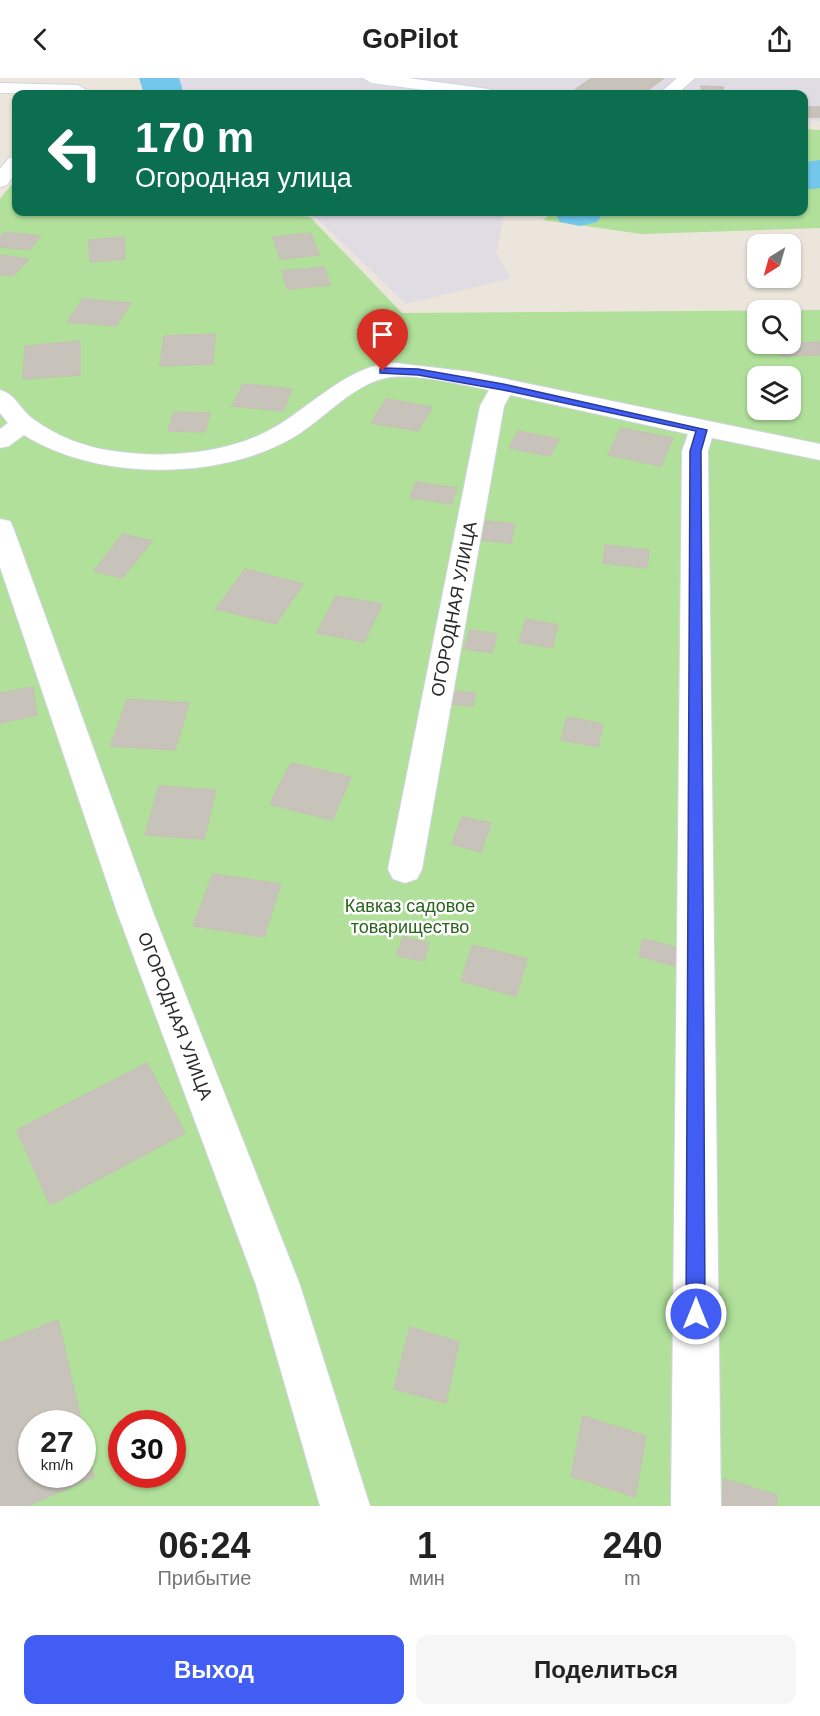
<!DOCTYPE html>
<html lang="ru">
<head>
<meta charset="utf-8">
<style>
  :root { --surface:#fff; --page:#f6f6f6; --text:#222; --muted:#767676; --accent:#415df3 }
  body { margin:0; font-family:Helvetica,sans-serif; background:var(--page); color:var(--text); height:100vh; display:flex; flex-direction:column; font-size:22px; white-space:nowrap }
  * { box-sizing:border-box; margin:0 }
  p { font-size:20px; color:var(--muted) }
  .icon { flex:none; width:33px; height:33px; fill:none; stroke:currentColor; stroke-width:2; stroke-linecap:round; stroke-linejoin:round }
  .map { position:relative; height:1428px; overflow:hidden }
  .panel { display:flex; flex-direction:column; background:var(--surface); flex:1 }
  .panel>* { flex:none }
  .banner { position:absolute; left:12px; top:12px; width:796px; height:126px; border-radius:12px; box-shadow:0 2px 4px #0004; background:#0b6e4f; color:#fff; overflow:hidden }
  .needle { width:39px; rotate:217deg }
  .buttons { position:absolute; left:747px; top:156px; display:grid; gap:12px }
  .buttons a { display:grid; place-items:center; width:54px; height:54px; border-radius:12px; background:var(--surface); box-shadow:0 2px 4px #0004; font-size:30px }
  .speed { position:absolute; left:18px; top:1332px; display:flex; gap:12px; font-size:30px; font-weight:700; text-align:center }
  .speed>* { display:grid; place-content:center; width:78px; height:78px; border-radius:50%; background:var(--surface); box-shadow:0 2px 4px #0004; line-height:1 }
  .speed small { font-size:15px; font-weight:400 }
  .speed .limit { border:9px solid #d22; background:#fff; color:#111 }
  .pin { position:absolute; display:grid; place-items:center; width:51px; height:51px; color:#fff; margin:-62px -26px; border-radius:50% 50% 50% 0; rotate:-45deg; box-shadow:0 0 6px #0007 }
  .pin .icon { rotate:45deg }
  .me { position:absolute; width:66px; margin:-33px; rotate:0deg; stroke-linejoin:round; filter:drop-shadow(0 0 4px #0008) }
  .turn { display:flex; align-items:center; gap:21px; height:126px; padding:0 24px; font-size:27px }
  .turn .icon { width:78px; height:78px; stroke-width:2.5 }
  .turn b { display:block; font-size:42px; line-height:51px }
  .eta { display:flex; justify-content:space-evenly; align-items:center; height:102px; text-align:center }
  .eta b { font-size:36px; font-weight:800; line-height:42px }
  .action { display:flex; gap:12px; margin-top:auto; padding:12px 24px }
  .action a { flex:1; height:69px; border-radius:12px; background:var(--accent); color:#fff; font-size:24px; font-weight:800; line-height:69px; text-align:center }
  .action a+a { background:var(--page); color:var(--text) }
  header { display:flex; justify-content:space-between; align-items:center; height:78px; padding:0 24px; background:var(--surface); font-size:27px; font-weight:800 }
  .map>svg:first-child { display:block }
</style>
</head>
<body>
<header><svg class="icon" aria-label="back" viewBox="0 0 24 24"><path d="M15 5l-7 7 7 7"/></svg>GoPilot<svg class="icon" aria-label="share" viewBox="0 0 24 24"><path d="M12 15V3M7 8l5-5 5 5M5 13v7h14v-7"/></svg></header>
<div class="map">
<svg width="820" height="1428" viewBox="0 0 820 1428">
  <rect width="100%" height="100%" fill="#ebe5dc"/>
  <!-- industrial -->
  <g fill="#dfdce4">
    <path d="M172,0H820V43L804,42V16H189Z"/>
    <path d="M310,134H508L504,137L496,175L511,200L406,226Z"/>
  </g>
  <!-- green -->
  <g fill="#b0e09a" fill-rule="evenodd">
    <path d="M804,51L820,52V150L642,156L543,142L553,134H804Z"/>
    <path d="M16,101V134H271L310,139L402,235L820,232V1428H0V121ZM758,232H790V266H758ZM758,298H790V332H758ZM32,1346H82V1396H32ZM122,1346H172V1396H122Z"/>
  </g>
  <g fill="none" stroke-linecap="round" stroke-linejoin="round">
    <!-- river -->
    <g fill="#72c7ea" fill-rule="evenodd">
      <path d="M139,0H179L184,16H144Z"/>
      <path d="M820,82V110L804,112V84Z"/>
      <path d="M554,134H604L597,144L580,148L560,144Z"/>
    </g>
  </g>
  <!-- building -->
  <g fill="#c7c3bb" stroke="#c7c1b6" stroke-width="1.5">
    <path d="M592,0H664L642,16H599L576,11Z"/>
    <path d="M701,8L723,9L724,16H702Z"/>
    <rect x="804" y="29" width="16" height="10"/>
    <path d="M5,154L40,158L29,172L0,169V160Z"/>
    <path d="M311,155L319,177L280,181L273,159Z"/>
    <path d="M124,159L125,181L90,184L89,162Z"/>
    <path d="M0,177L29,181L13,198L0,197Z"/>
    <path d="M324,189L330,207L287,211L282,193Z"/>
    <path d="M83,221L131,225L116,248L67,244Z"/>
    <path d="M215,256L213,286L160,288L164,258Z"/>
    <path d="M80,263V297L23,301L25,268Z"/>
    <path d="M820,264V277L781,278L775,266Z"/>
    <path d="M243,306L292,311L283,333L232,328Z"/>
    <path d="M386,321L432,329L418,353L371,345Z"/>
    <path d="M174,334L210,335L205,354L168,353Z"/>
    <path d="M621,350L673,360L661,388L608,377Z"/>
    <path d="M518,353L559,361L550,378L509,370Z"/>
    <path d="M416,404L457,410L451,426L410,420Z"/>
    <path d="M486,443L515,446L511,465L482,462Z"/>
    <path d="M123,456L152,463L122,500L94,493Z"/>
    <path d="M605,467L649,472L647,490L603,485Z"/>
    <path d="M245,491L303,506L276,546L216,531Z"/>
    <path d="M336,518L382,526L364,564L317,555Z"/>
    <path d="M526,541L558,547L552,570L519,564Z"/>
    <path d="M470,552L497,556L492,575L464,571Z"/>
    <path d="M33,609L37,637L0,645V615Z"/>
    <path d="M454,613L475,615L473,628L452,626Z"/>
    <path d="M127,621L189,625L175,672L111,668Z"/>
    <path d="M567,639L603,646L598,669L561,662Z"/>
    <path d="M291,685L351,699L332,742L270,726Z"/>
    <path d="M159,708L216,712L204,761L145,757Z"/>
    <path d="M462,739L491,745L481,774L452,766Z"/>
    <path d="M213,796L281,806L264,859L193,848Z"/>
    <path d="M403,859L429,865L424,883L397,878Z"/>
    <path d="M643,861L678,870L675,888L639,878Z"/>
    <path d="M473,867L527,881L516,918L461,903Z"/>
    <path d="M147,985L185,1055L50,1127L17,1052Z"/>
    <path d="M58,1242L82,1346H32V1396H82V1348L94,1399L27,1428H0V1265Z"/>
    <path d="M410,1249L459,1264L446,1325L394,1311Z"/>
    <path d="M583,1338L646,1358L635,1419L571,1398Z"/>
    <path d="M724,1401L777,1417L776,1428H722Z"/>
  </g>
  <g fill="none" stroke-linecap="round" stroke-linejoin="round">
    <!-- minor casing -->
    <g stroke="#d1d4e2" stroke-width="2">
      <g id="minor">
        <path d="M363,0H408L489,11L498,16H455L371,5Z"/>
        <path d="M677,0H695L677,16H659Z"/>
        <path d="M0,5L78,7L86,12L80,16L0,15Z"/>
        <path d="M16,78V95L7,107L0,109V91L9,80Z"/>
        <path d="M395,285L472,294L820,366V382L712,360L708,373L721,1428H671L682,373L688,356L510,317L504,328L422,791L417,801L405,805L393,801L388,791L480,328L489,312C463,307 411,294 386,300C352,307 324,341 294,359C220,403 97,403 24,357L9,368L0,370V351L8,345L0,335V312C16,316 20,332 33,341C56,358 84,369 113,373C167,381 233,376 280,346C316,324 351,286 395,285Z"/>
        <path d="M0,441L10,443L13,449L153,834L300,1207L370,1428H320L256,1207L117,834L0,489Z"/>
      </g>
    </g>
    <!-- minor -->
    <use href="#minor" fill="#fff" fill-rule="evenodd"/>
  </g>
  <!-- route -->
  <path fill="#415df3" stroke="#2a3c9e" stroke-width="1.5" d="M383,290L418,291L503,306L707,352L701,373L705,1236L702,1243L696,1245L689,1243L686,1236L690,373L696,353L503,312L418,297L380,295V291Z"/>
  <g text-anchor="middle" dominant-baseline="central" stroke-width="5" stroke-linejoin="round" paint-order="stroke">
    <!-- street labels -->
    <g font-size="18" fill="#2a2a2a" stroke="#fff">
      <text transform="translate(454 531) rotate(-79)">ОГОРОДНАЯ УЛИЦА</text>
      <text transform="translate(175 938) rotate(69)">ОГОРОДНАЯ УЛИЦА</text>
    </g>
    <!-- park labels -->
    <g font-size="18" fill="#29641c" stroke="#fff">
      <text x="410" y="828">Кавказ садовое<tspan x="410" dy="21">товарищество</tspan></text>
    </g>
  </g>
</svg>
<div class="buttons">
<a><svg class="needle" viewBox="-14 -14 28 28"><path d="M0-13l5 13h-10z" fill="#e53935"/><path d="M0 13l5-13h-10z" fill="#767676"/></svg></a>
<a><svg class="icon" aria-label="search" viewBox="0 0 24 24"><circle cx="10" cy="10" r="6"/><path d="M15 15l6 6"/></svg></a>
<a><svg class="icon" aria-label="layers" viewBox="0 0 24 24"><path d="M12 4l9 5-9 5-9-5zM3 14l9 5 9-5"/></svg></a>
</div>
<div class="speed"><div>27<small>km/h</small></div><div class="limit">30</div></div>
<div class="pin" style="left:383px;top:293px;background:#d93025"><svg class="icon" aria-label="arrive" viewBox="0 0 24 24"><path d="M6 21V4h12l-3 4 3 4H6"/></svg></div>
<svg class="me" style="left:696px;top:1236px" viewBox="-20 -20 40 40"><circle r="17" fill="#415df3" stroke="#fff" stroke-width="3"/><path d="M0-11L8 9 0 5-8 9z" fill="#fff"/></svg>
<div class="banner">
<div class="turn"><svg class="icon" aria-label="left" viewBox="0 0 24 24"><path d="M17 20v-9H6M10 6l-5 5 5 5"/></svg><div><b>170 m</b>Огородная улица</div></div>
</div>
</div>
<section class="panel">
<div class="eta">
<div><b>06:24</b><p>Прибытие</p></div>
<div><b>1</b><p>мин</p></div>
<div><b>240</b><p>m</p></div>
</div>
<div class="action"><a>Выход</a><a>Поделиться</a></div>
</section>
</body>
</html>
